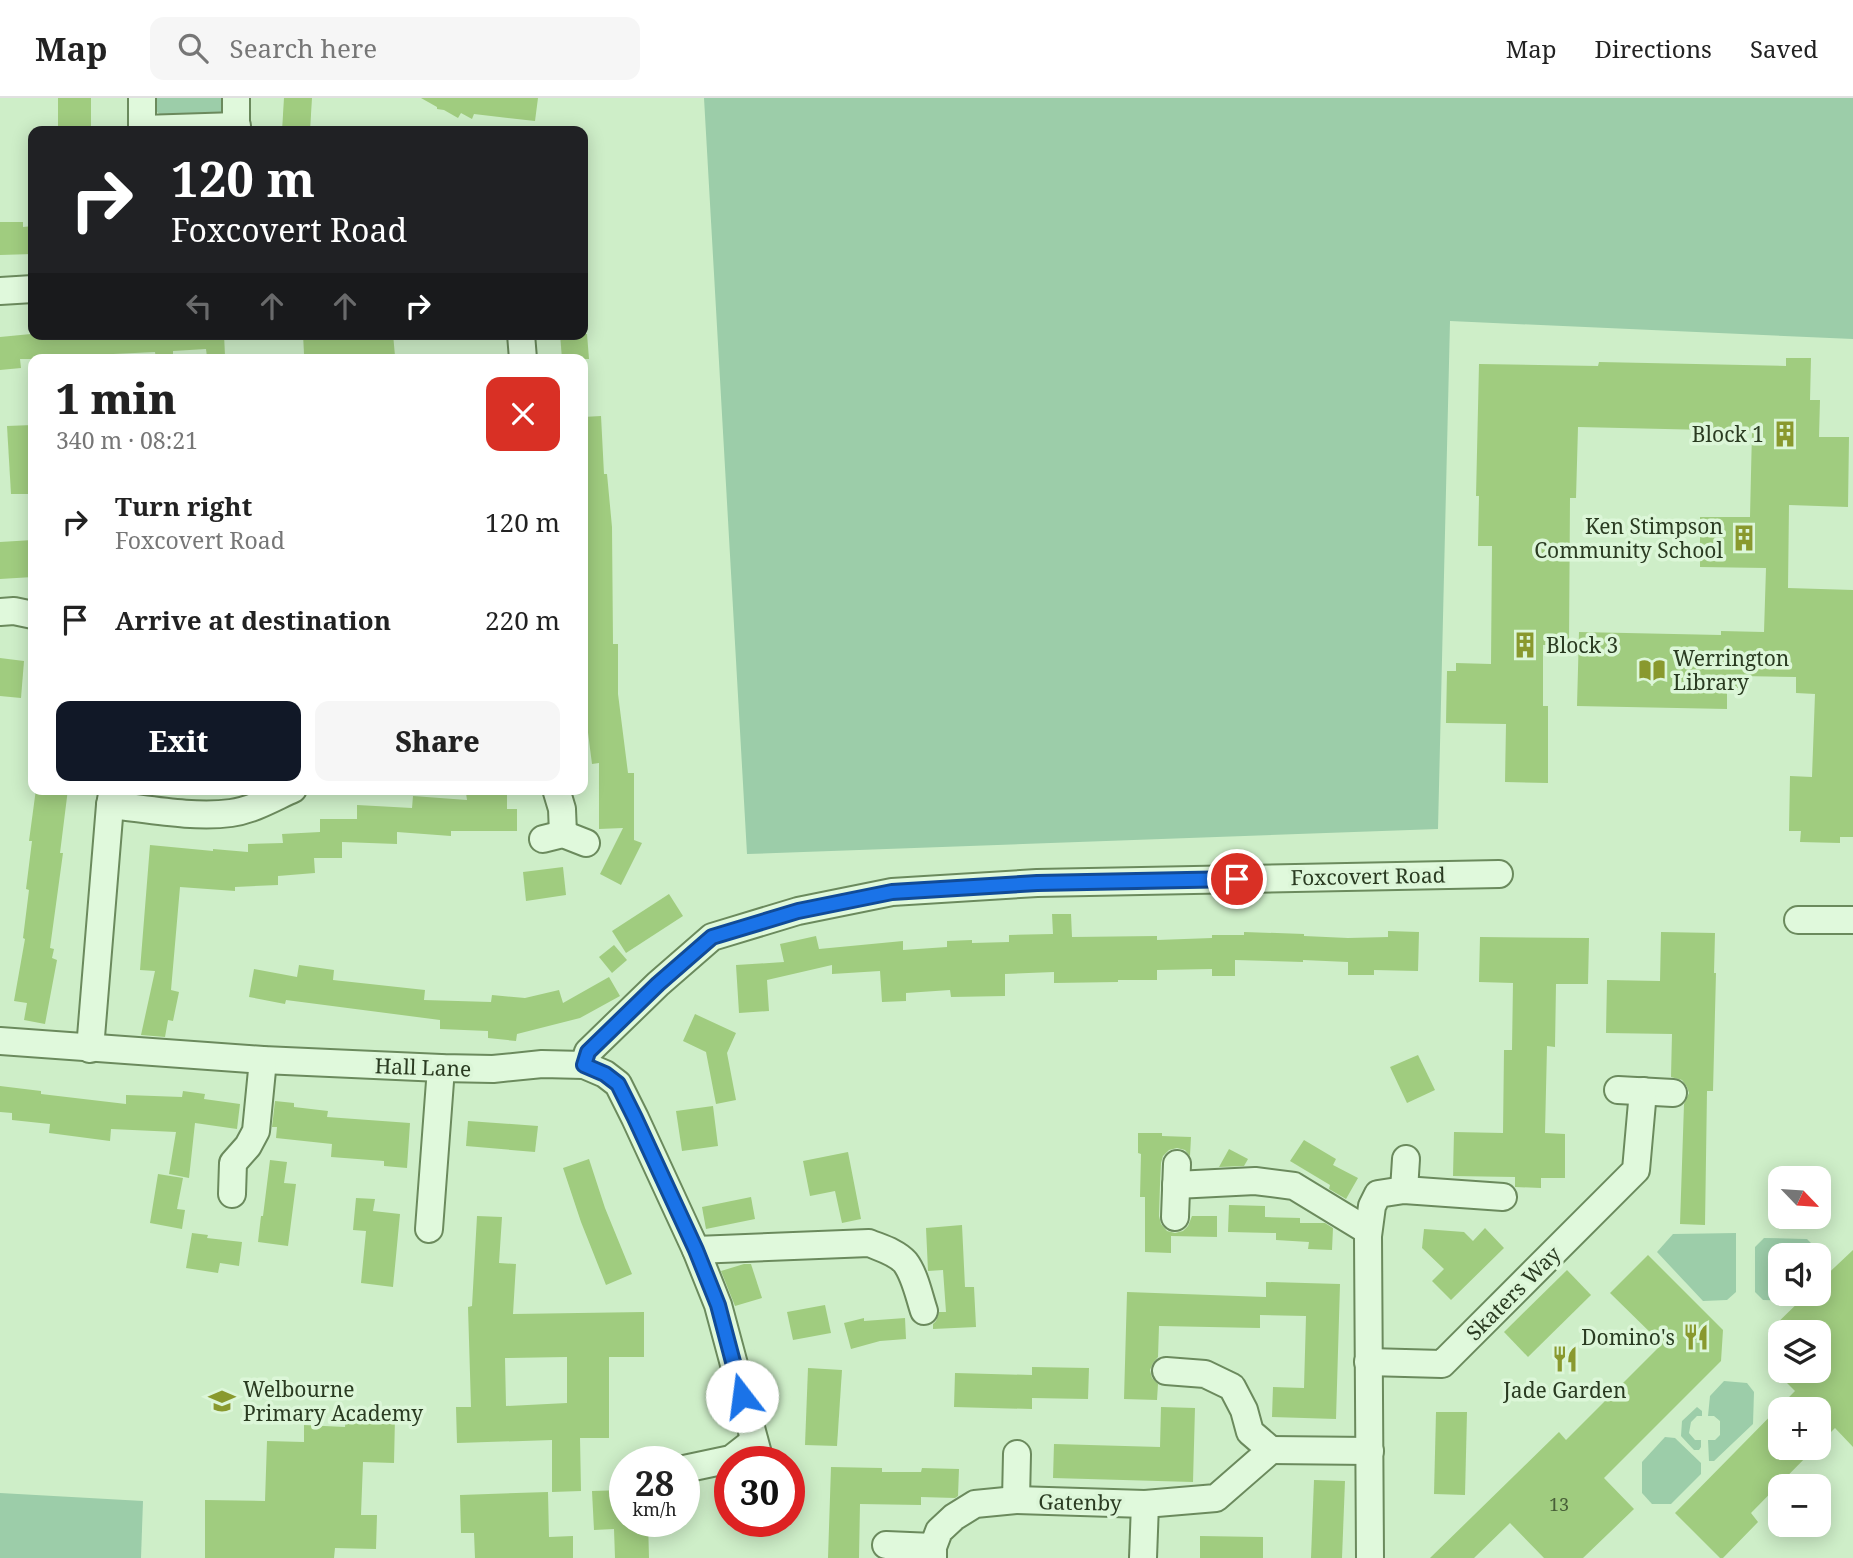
<!DOCTYPE html>
<html lang="en">
<head>
<meta charset="utf-8">
<style>
  :root { --surface:#fff; --page:#f6f6f6; --text:#222; --muted:#767676; --line:#e0e0e0; --accent:#111827 }
  body { margin:0; font-family:"Noto Serif",serif; background:var(--page); color:var(--text); height:100vh; display:flex; flex-direction:column; font-size:26px; white-space:nowrap }
  * { box-sizing:border-box; margin:0 }
  p { font-size:23px; color:var(--muted) }
  .icon { flex:none; width:38px; height:38px; fill:none; stroke:currentColor; stroke-width:2; stroke-linecap:round; stroke-linejoin:round }
  .map { position:relative; flex:1; overflow:hidden }
  .sheet { position:absolute; left:28px; top:256px; width:560px; height:441px; display:flex; flex-direction:column; background:var(--surface); border-radius:14px; box-shadow:0 4px 18px #0003 }
  .sheet>* { flex:none }
  .hud { position:absolute; left:28px; top:28px; width:560px; height:214px; border-radius:14px; box-shadow:0 4px 18px #0003; background:#202124; color:#fff; overflow:hidden }
  .needle { width:46px; rotate:115deg }
  .controls { position:absolute; left:1768px; top:1068px; display:grid; gap:14px }
  .controls a { display:grid; place-items:center; width:63px; height:63px; border-radius:14px; background:var(--surface); box-shadow:0 4px 18px #0003; font-size:35px }
  .speed { position:absolute; left:609px; top:1348px; display:flex; gap:14px; font-size:35px; font-weight:700; text-align:center }
  .speed>* { display:grid; place-content:center; width:91px; height:91px; border-radius:50%; background:var(--surface); box-shadow:0 4px 18px #0003; line-height:1 }
  .speed small { font-size:18px; font-weight:400 }
  .speed .limit { border:10px solid #d22; background:#fff; color:#111 }
  .pin { position:absolute; display:grid; place-items:center; width:60px; height:60px; color:#fff; margin:-30px; border:4px solid #fff; border-radius:50%; box-shadow:0 2px 7px #0007 }
  .me { position:absolute; width:77px; margin:-38px; rotate:345deg; stroke-linejoin:round; filter:drop-shadow(0 0 5px #0008) }
  .turn { display:flex; align-items:center; gap:24px; height:147px; padding:0 28px; font-size:32px }
  .turn .icon { width:91px; height:91px; stroke-width:2.5 }
  .turn b { display:block; font-size:49px; line-height:60px }
  .lanes { display:flex; align-items:center; height:66px; padding:0 28px; background:#0003; justify-content:center; gap:35px; direction:ltr }
  .lanes .off { opacity:.35 }
  .round { display:grid; place-items:center; flex:none; width:74px; height:74px; border-radius:14px; background:var(--page) }
  .head { display:flex; align-items:center; justify-content:space-between; height:119px; padding:0 28px }
  h1 { font-size:42px; font-weight:800; line-height:52px }
  .button { display:flex; gap:14px; margin-top:auto; padding:14px 28px }
  .button a { flex:1; height:80px; border-radius:14px; background:var(--accent); color:#fff; font-size:28px; font-weight:800; line-height:80px; text-align:center }
  .button a+a { background:var(--page); color:var(--text) }
  ul { padding:0; list-style:none }
  li { display:flex; align-items:center; gap:21px; height:98px; padding:0 28px }
  li div { flex:1 }
  li b { display:block; font-size:26px }
  li em { font-style:normal }
  header { display:flex; align-items:center; gap:42px; box-sizing:border-box; height:98px; padding:0 35px; background:var(--surface); border-bottom:2px solid var(--line) }
  header strong { font-size:33px }
  nav { display:flex; gap:38px; margin-inline-start:auto; font-size:24px }
  .search { width:490px; height:63px; background:var(--page); display:flex; align-items:center; gap:18px; box-sizing:border-box; padding:0 24px; border-radius:14px; color:var(--muted); font-size:26px }
  .map>svg:first-child { display:block }
</style>
</head>
<body>
<header>
<strong>Map</strong>
<div class="search"><svg class="icon" aria-label="search" viewBox="0 0 24 24"><circle cx="10" cy="10" r="6"/><path d="M15 15l6 6"/></svg>Search here</div>
<nav><a>Map</a><a>Directions</a><a>Saved</a></nav>
</header>
<div class="map">
<svg width="1853" height="1460" viewBox="0 0 1853 1460">
  <rect width="100%" height="100%" fill="#ceeec8"/>
  <!-- green -->
  <g fill="#9ccda9">
    <path d="M149,0H231L226,12L221,16L164,19L154,12Z"/>
    <path d="M704,0H1853V241L1450,223L1438,731L747,756Z"/>
    <path d="M1736,1135V1194L1727,1202L1703,1203L1657,1154L1673,1136Z"/>
    <path d="M1764,1140L1807,1141L1818,1152V1157H1780V1195H1798L1791,1203L1763,1202L1755,1194V1149Z"/>
    <path d="M1724,1283L1747,1285L1754,1294L1753,1326L1714,1363H1709L1708,1342H1715L1720,1337V1323L1714,1318H1708L1710,1298Z"/>
    <path d="M1697,1309L1702,1313V1318H1697L1691,1324L1689,1335L1695,1342H1701V1349L1699,1352H1694L1681,1338L1682,1323Z"/>
    <path d="M1665,1339L1675,1340L1701,1365V1376L1671,1406H1652L1642,1395V1364Z"/>
    <path d="M0,1395L143,1403L141,1460H0Z"/>
  </g>
  <!-- building -->
  <g fill="#a0cc7f" fill-rule="evenodd">
    <rect x="58" y="0" width="33" height="33"/>
    <path d="M284,0H312L310,33H282Z"/>
    <path d="M421,0H538L535,23L474,16L472,21L461,15L458,20L444,12L437,11V9Z"/>
    <path d="M0,124H23V129L33,128V156L0,157Z"/>
    <path d="M31,236H224L225,258L207,259L206,251L173,253V261H156L155,254L72,258V261H20L21,270L0,272V239Z"/>
    <path d="M303,236H393L395,258L358,261H341V259L315,260V256H304Z"/>
    <path d="M560,236H587L589,261H562Z"/>
    <path d="M1786,260H1811L1810,302H1820L1819,339H1849L1848,409L1789,407L1788,490L1853,492V739H1840V745L1800,744L1801,733H1789L1790,678L1812,679L1815,596L1796,595V579L1742,578V590H1727V611L1577,608L1579,534L1721,537V533L1764,534L1766,470L1700,469V419H1750L1752,333L1578,329L1576,400H1570L1569,547H1543V608H1548V685L1505,684L1506,626L1446,625L1447,573H1456V565L1491,566L1492,448H1478L1479,398H1476L1479,266L1598,268L1599,264L1786,268Z"/>
    <path d="M601,318L604,376H607L612,429L613,546H618V596L628,675H634V742L642,745L621,787L600,776L623,730L599,731V665L592,666L585,611V536H583V319Z"/>
    <path d="M33,327V396H11L7,328Z"/>
    <path d="M33,442V479L0,481V444Z"/>
    <path d="M0,560L24,563L21,600L0,598Z"/>
    <path d="M36,691H68L60,755H63L50,850L54,851L52,860L57,862L45,926L24,922L27,905L14,903L25,841L23,840L29,792L26,791L32,743H29Z"/>
    <path d="M466,695H507V711H517V733H451V738L397,734V746L342,744V760H314L315,775L278,778V787L235,789V793L180,789L171,892L179,894L173,923L168,922L165,939L141,937L155,873L140,872L150,747L213,753V751L248,754V746L283,745L282,736L320,734V721H357V707L412,710L413,698L467,702Z"/>
    <path d="M563,769L566,797L526,803L523,774Z"/>
    <path d="M669,796L683,818L626,855L612,833Z"/>
    <path d="M1052,816H1071L1072,839L1157,838V842L1212,840V837H1244V834L1304,836V838L1348,840L1388,839V833L1419,834L1418,873L1374,872V877H1348V864L1303,862V864L1235,862V878H1212V871L1157,872V882H1118V884L1054,885V874L1005,876V898L951,899L950,892L906,895V903L882,904L880,873L832,876V867L767,882L769,913L739,915L736,867L784,864L780,846L816,838L819,851L903,843V852L947,849V843L972,842V845L1009,844V837L1053,836Z"/>
    <path d="M1661,834L1715,835L1714,875H1716L1713,993H1707L1705,1127L1680,1126L1684,1006L1689,995L1687,989L1682,982L1671,979L1672,936L1606,935L1607,882L1660,883Z"/>
    <path d="M1480,839L1589,840L1588,886H1556L1555,949L1547,948L1545,1035L1565,1036V1080H1541V1090L1515,1089V1079L1453,1078L1454,1034L1503,1035L1504,952H1512L1513,885L1479,884Z"/>
    <path d="M614,847L627,862L612,875L599,859Z"/>
    <path d="M299,867L334,872L333,882L425,892L424,902L491,904L492,897L525,900L559,892L563,905L609,879L620,898L580,920L517,936L516,943L488,940V933L440,931V922L286,902L285,906L249,899L254,871L297,879Z"/>
    <path d="M695,916L736,935L727,955L736,1002L716,1006L706,954L683,943Z"/>
    <path d="M1418,957L1435,992L1407,1005L1390,969Z"/>
    <path d="M0,988L41,993V996L126,1006V997L182,999L183,993L205,996L204,1001L240,1006L237,1031L195,1025L189,1080L169,1076L176,1034L111,1031L110,1043L49,1035L50,1026L12,1022V1015L0,1014Z"/>
    <path d="M275,1003L294,1005V1009L328,1013L327,1019L410,1025L407,1070L384,1068V1063L331,1059L332,1046L276,1040L277,1029H272Z"/>
    <path d="M713,1008L718,1048L682,1053L676,1013Z"/>
    <path d="M468,1023L538,1028L535,1054L466,1048Z"/>
    <path d="M1138,1035H1162V1038L1191,1039L1190,1058L1185,1052L1177,1050L1169,1052L1163,1058L1161,1065L1160,1087L1159,1118L1161,1126L1167,1133L1175,1135L1183,1133L1188,1128L1192,1118H1217V1139L1171,1138V1155L1145,1154V1099H1140L1141,1056L1138,1055Z"/>
    <path d="M1304,1042L1336,1061L1333,1067L1358,1080L1346,1101L1329,1091L1330,1087L1290,1063Z"/>
    <path d="M1229,1051L1248,1061L1244,1068L1219,1069Z"/>
    <path d="M848,1054L861,1121L842,1125L835,1093L810,1098L803,1063Z"/>
    <path d="M589,1061L605,1110L632,1176L606,1187L581,1124L563,1070Z"/>
    <path d="M270,1062L287,1064L284,1085L296,1086L288,1148L258,1144L261,1118H263Z"/>
    <path d="M158,1076L183,1080L177,1111L185,1112L182,1131L150,1125Z"/>
    <path d="M751,1099L755,1121L706,1131L702,1109Z"/>
    <path d="M356,1100L375,1101L373,1113L400,1116L393,1189L361,1185L366,1133L353,1132Z"/>
    <path d="M1229,1107L1265,1108V1119L1300,1120V1125H1325L1333,1130L1332,1152L1308,1151L1309,1144L1276,1142V1135L1228,1134Z"/>
    <path d="M477,1118L502,1119L499,1165L516,1166L513,1216L644,1214V1259H609V1340H580L581,1393L552,1394V1342L457,1345L456,1309H471L468,1209L472,1208ZM567,1259V1305L506,1308L505,1260Z"/>
    <path d="M962,1127L965,1189H974L976,1229L933,1231V1226L936,1223L939,1214H946L943,1172L928,1173L926,1130Z"/>
    <path d="M1485,1130L1504,1150L1451,1202L1432,1183L1444,1171L1422,1150L1424,1131L1464,1134L1473,1143Z"/>
    <path d="M192,1135L208,1137L207,1140L242,1144L239,1168L220,1165L218,1175L186,1170Z"/>
    <path d="M1853,1152V1349L1835,1330L1818,1347V1311H1780V1349H1816L1751,1415L1758,1424L1723,1460H1720L1675,1415L1795,1293L1774,1272H1818V1234H1768L1808,1195H1818V1185Z"/>
    <path d="M1648,1157L1723,1232L1721,1263L1604,1380L1634,1411L1583,1460H1544L1510,1425L1474,1460H1430L1559,1334L1566,1342L1662,1246L1610,1195Z"/>
    <path d="M744,1166H751L762,1200L735,1208L721,1173Z"/>
    <path d="M1567,1172L1591,1197L1528,1259L1504,1234Z"/>
    <path d="M1266,1184L1340,1186L1336,1321L1272,1319L1273,1289L1304,1290L1306,1218L1260,1217V1230L1159,1228L1158,1259L1153,1265L1150,1272L1152,1280L1158,1286L1157,1302L1124,1301L1127,1194L1266,1199Z"/>
    <path d="M825,1207L831,1235L793,1242L787,1214Z"/>
    <path d="M864,1220V1223L905,1220L906,1241L880,1243L851,1251L844,1225Z"/>
    <path d="M1032,1269L1089,1270L1088,1301L1032,1300V1311L954,1309L955,1275L1032,1277Z"/>
    <path d="M808,1270L842,1272L837,1348L805,1347Z"/>
    <path d="M1161,1309L1195,1310L1193,1384L1053,1380L1054,1346L1160,1349Z"/>
    <path d="M1436,1314H1467L1465,1397L1434,1396Z"/>
    <path d="M346,1318L395,1319L394,1365L363,1364L361,1417H377L376,1451L335,1450L334,1460H205V1402L265,1403L267,1343L304,1344V1327L345,1329Z"/>
    <path d="M831,1369L882,1370V1374H921L922,1370L959,1371L958,1398L955,1400L921,1399V1407L860,1406L859,1460H828Z"/>
    <path d="M1314,1382L1345,1383L1342,1460H1311Z"/>
    <path d="M625,1392V1423H648L649,1460H615L614,1431L594,1432L592,1393Z"/>
    <path d="M548,1394L549,1439L573,1438V1460H475L474,1435H461L460,1397Z"/>
    <path d="M1200,1438L1263,1439V1460H1200Z"/>
  </g>
  <g fill="none" stroke-linecap="round" stroke-linejoin="round">
    <!-- street casing -->
    <g stroke="#6b8a5d" stroke-width="30">
      <g id="street">
        <path d="M142,0V33"/>
        <path d="M142,31L237,28"/>
        <path d="M236,33V0"/>
        <path d="M0,193L33,191"/>
        <path d="M521,236L523,261"/>
        <path d="M0,514L14,513L33,517"/>
        <path d="M556,691L562,711L563,736"/>
        <path d="M110,707C148,711 193,720 231,715C253,712 273,700 293,691"/>
        <path d="M543,741L563,736L586,745"/>
        <path d="M1798,822H1853"/>
        <path d="M0,943L263,962L441,970L493,971L542,966L584,967L605,976L618,986L635,1020L696,1152L718,1207L760,1363"/>
        <path d="M90,951L110,707L113,691"/>
        <path d="M584,967L588,954L658,886L712,839L798,813L892,794L1037,785L1499,776"/>
        <path d="M1618,992L1673,995"/>
        <path d="M1176,1087L1255,1083L1294,1088L1368,1133"/>
        <path d="M1404,1092L1406,1061"/>
        <path d="M232,1096L233,1065L248,1048L256,1033L263,962"/>
        <path d="M1175,1119L1177,1066"/>
        <path d="M429,1131L441,970"/>
        <path d="M696,1152L869,1145C881,1150 896,1154 905,1164C915,1177 919,1198 924,1213"/>
        <path d="M1368,1264L1442,1266L1636,1072L1643,993"/>
        <path d="M1271,1352L1370,1353"/>
        <path d="M684,1371L731,1361L754,1343"/>
        <path d="M1016,1402L1017,1356"/>
        <path d="M886,1447L933,1449"/>
        <path d="M933,1460V1449L939,1433L954,1419L975,1406L1016,1402L1145,1406L1216,1400L1271,1352L1250,1334L1244,1312L1232,1289L1205,1276L1166,1273"/>
        <path d="M1143,1460L1145,1406"/>
        <path d="M1370,1460L1368,1138L1372,1108L1378,1096L1404,1092L1503,1099"/>
      </g>
    </g>
    <!-- street -->
    <use href="#street" stroke="#e0f9dc" stroke-width="26"/>
  </g>
  <g fill="none" stroke-linecap="round" stroke-linejoin="round">
    <!-- route casing -->
    <g stroke="#114b97" stroke-width="18">
      <path id="route" d="M742,1298L718,1207L696,1152L635,1020L618,986L605,976L584,967L588,954L658,886L712,839L798,813L892,794L1037,785L1237,781"/>
    </g>
    <!-- route -->
    <use href="#route" stroke="#1a73e8" stroke-width="12"/>
  </g>
  <!-- icons -->
  <defs>
    <g id="building-bare" transform="scale(2.1)"><path d="M-4-6H4V6H1V3H-1V6H-4ZM-2.5-4.3h1.7v1.8h-1.7ZM.8-4.3h1.7v1.8H.8ZM-2.5-1h1.7V.8h-1.7ZM.8-1h1.7V.8H.8Z" fill="#89992e" stroke="#dcf6d8" stroke-width="2.5" paint-order="stroke"/></g>
    <g id="library-bare" transform="scale(2.1)"><path d="M-6-4Q-3-5.5-.7-3.5V5Q-3 3-6 4ZM6-4Q3-5.5 .7-3.5V5Q3 3 6 4Z" fill="#89992e" stroke="#dcf6d8" stroke-width="2.5" paint-order="stroke"/></g>
    <g id="restaurant-bare" transform="scale(2.1)"><path d="M-5-6h1v4h1v-4h1v4h1v-4h1v5L-1.5 .5V6h-2V.5L-5-1ZM5-6V6H3V1.5H1.5Q1.5-4 5-6Z" fill="#89992e" stroke="#dcf6d8" stroke-width="2.5" paint-order="stroke"/></g>
    <g id="school-bare" transform="scale(2.1)"><path d="M0-5L7-2L0 1L-7-2ZM-4 1L0 2.5L4 1V4Q0 6-4 4Z" fill="#89992e" stroke="#dcf6d8" stroke-width="2.5" paint-order="stroke"/></g>
  </defs>
  <g fill-rule="evenodd">
    <use href="#building-bare" x="1785" y="336"/>
    <use href="#building-bare" x="1744" y="440"/>
    <use href="#building-bare" x="1525" y="547"/>
    <use href="#library-bare" x="1652" y="572"/>
    <use href="#restaurant-bare" x="1696" y="1239"/>
    <use href="#restaurant-bare" x="1565" y="1261"/>
    <use href="#school-bare" x="222" y="1303"/>
  </g>
  <g text-anchor="middle" dominant-baseline="central" stroke-width="7" stroke-linejoin="round" paint-order="stroke">
    <!-- number labels -->
    <g font-size="18" fill="#485f38">
      <text x="1559" y="1406">13</text>
    </g>
    <!-- poi labels -->
    <g font-size="21" fill="#2a3b21" stroke="#dcf6d8" text-anchor="end">
      <text x="1764" y="336">Block 1</text>
      <text x="1723" y="428">Ken Stimpson<tspan x="1723" dy="24">Community School</tspan></text>
      <text x="1546" y="547" text-anchor="start">Block 3</text>
      <text x="1673" y="560" text-anchor="start">Werrington<tspan x="1673" dy="24">Library</tspan></text>
      <text x="1675" y="1239">Domino's</text>
      <text x="243" y="1291" text-anchor="start">Welbourne<tspan x="243" dy="24">Primary Academy</tspan></text>
      <text x="1565" y="1292" text-anchor="middle">Jade Garden</text>
    </g>
    <!-- street labels -->
    <g font-size="21" fill="#2a3b21" stroke="#dcf6d8">
      <text transform="translate(1368 778) rotate(-1)">Foxcovert Road</text>
      <text transform="translate(423 969) rotate(2)">Hall Lane</text>
      <text transform="translate(1513 1195) rotate(-45)">Skaters Way</text>
      <text transform="translate(1080 1404) rotate(1)">Gatenby</text>
    </g>
  </g>
</svg>
<div class="controls">
<a><svg class="needle" viewBox="-14 -14 28 28"><path d="M0-13l5 13h-10z" fill="#e53935"/><path d="M0 13l5-13h-10z" fill="#767676"/></svg></a>
<a><svg class="icon" aria-label="sound" viewBox="0 0 24 24"><path d="M4 9h4l5-4v14l-5-4H4zM17 9q2 3 0 6"/></svg></a>
<a><svg class="icon" aria-label="layers" viewBox="0 0 24 24"><path d="M12 4l9 5-9 5-9-5zM3 14l9 5 9-5"/></svg></a>
<a>+</a>
<a>−</a>
</div>
<div class="speed"><div>28<small>km/h</small></div><div class="limit">30</div></div>
<div class="pin" style="left:1237px;top:781px;background:#d93025"><svg class="icon" aria-label="arrive" viewBox="0 0 24 24"><path d="M6 21V4h12l-3 4 3 4H6"/></svg></div>
<svg class="me" style="left:742px;top:1298px" viewBox="-20 -20 40 40"><circle r="19" fill="#fff"/><path d="M0-13L10 11 0 6-10 11z" fill="#1a73e8"/></svg>
<div class="hud">
<div class="turn"><svg class="icon" aria-label="right" viewBox="0 0 24 24"><path d="M7 20v-9h11M14 6l5 5-5 5"/></svg><div><b>120 m</b>Foxcovert Road</div></div>
<div class="lanes"><svg class="icon off" aria-label="left" viewBox="0 0 24 24"><path d="M17 20v-9H6M10 6l-5 5 5 5"/></svg><svg class="icon off" aria-label="ahead" viewBox="0 0 24 24"><path d="M12 20V5M6 11l6-6 6 6"/></svg><svg class="icon off" aria-label="ahead" viewBox="0 0 24 24"><path d="M12 20V5M6 11l6-6 6 6"/></svg><svg class="icon" aria-label="right" viewBox="0 0 24 24"><path d="M7 20v-9h11M14 6l5 5-5 5"/></svg></div>
</div>
<section class="sheet">
<div class="head"><div><h1>1 min</h1><p>340 m · 08:21</p></div><a class="round" style="background:#d93025;color:#fff"><svg class="icon" aria-label="close" viewBox="0 0 24 24"><path d="M6 6l12 12M18 6L6 18"/></svg></a></div>
<ul>
<li><svg class="icon" aria-label="right" viewBox="0 0 24 24"><path d="M7 20v-9h11M14 6l5 5-5 5"/></svg><div><b>Turn right</b><p>Foxcovert Road</p></div><em>120 m</em></li>
<li><svg class="icon" aria-label="arrive" viewBox="0 0 24 24"><path d="M6 21V4h12l-3 4 3 4H6"/></svg><div><b>Arrive at destination</b></div><em>220 m</em></li>
</ul>
<div class="button"><a>Exit</a><a>Share</a></div>
</section>
</div>
</body>
</html>
